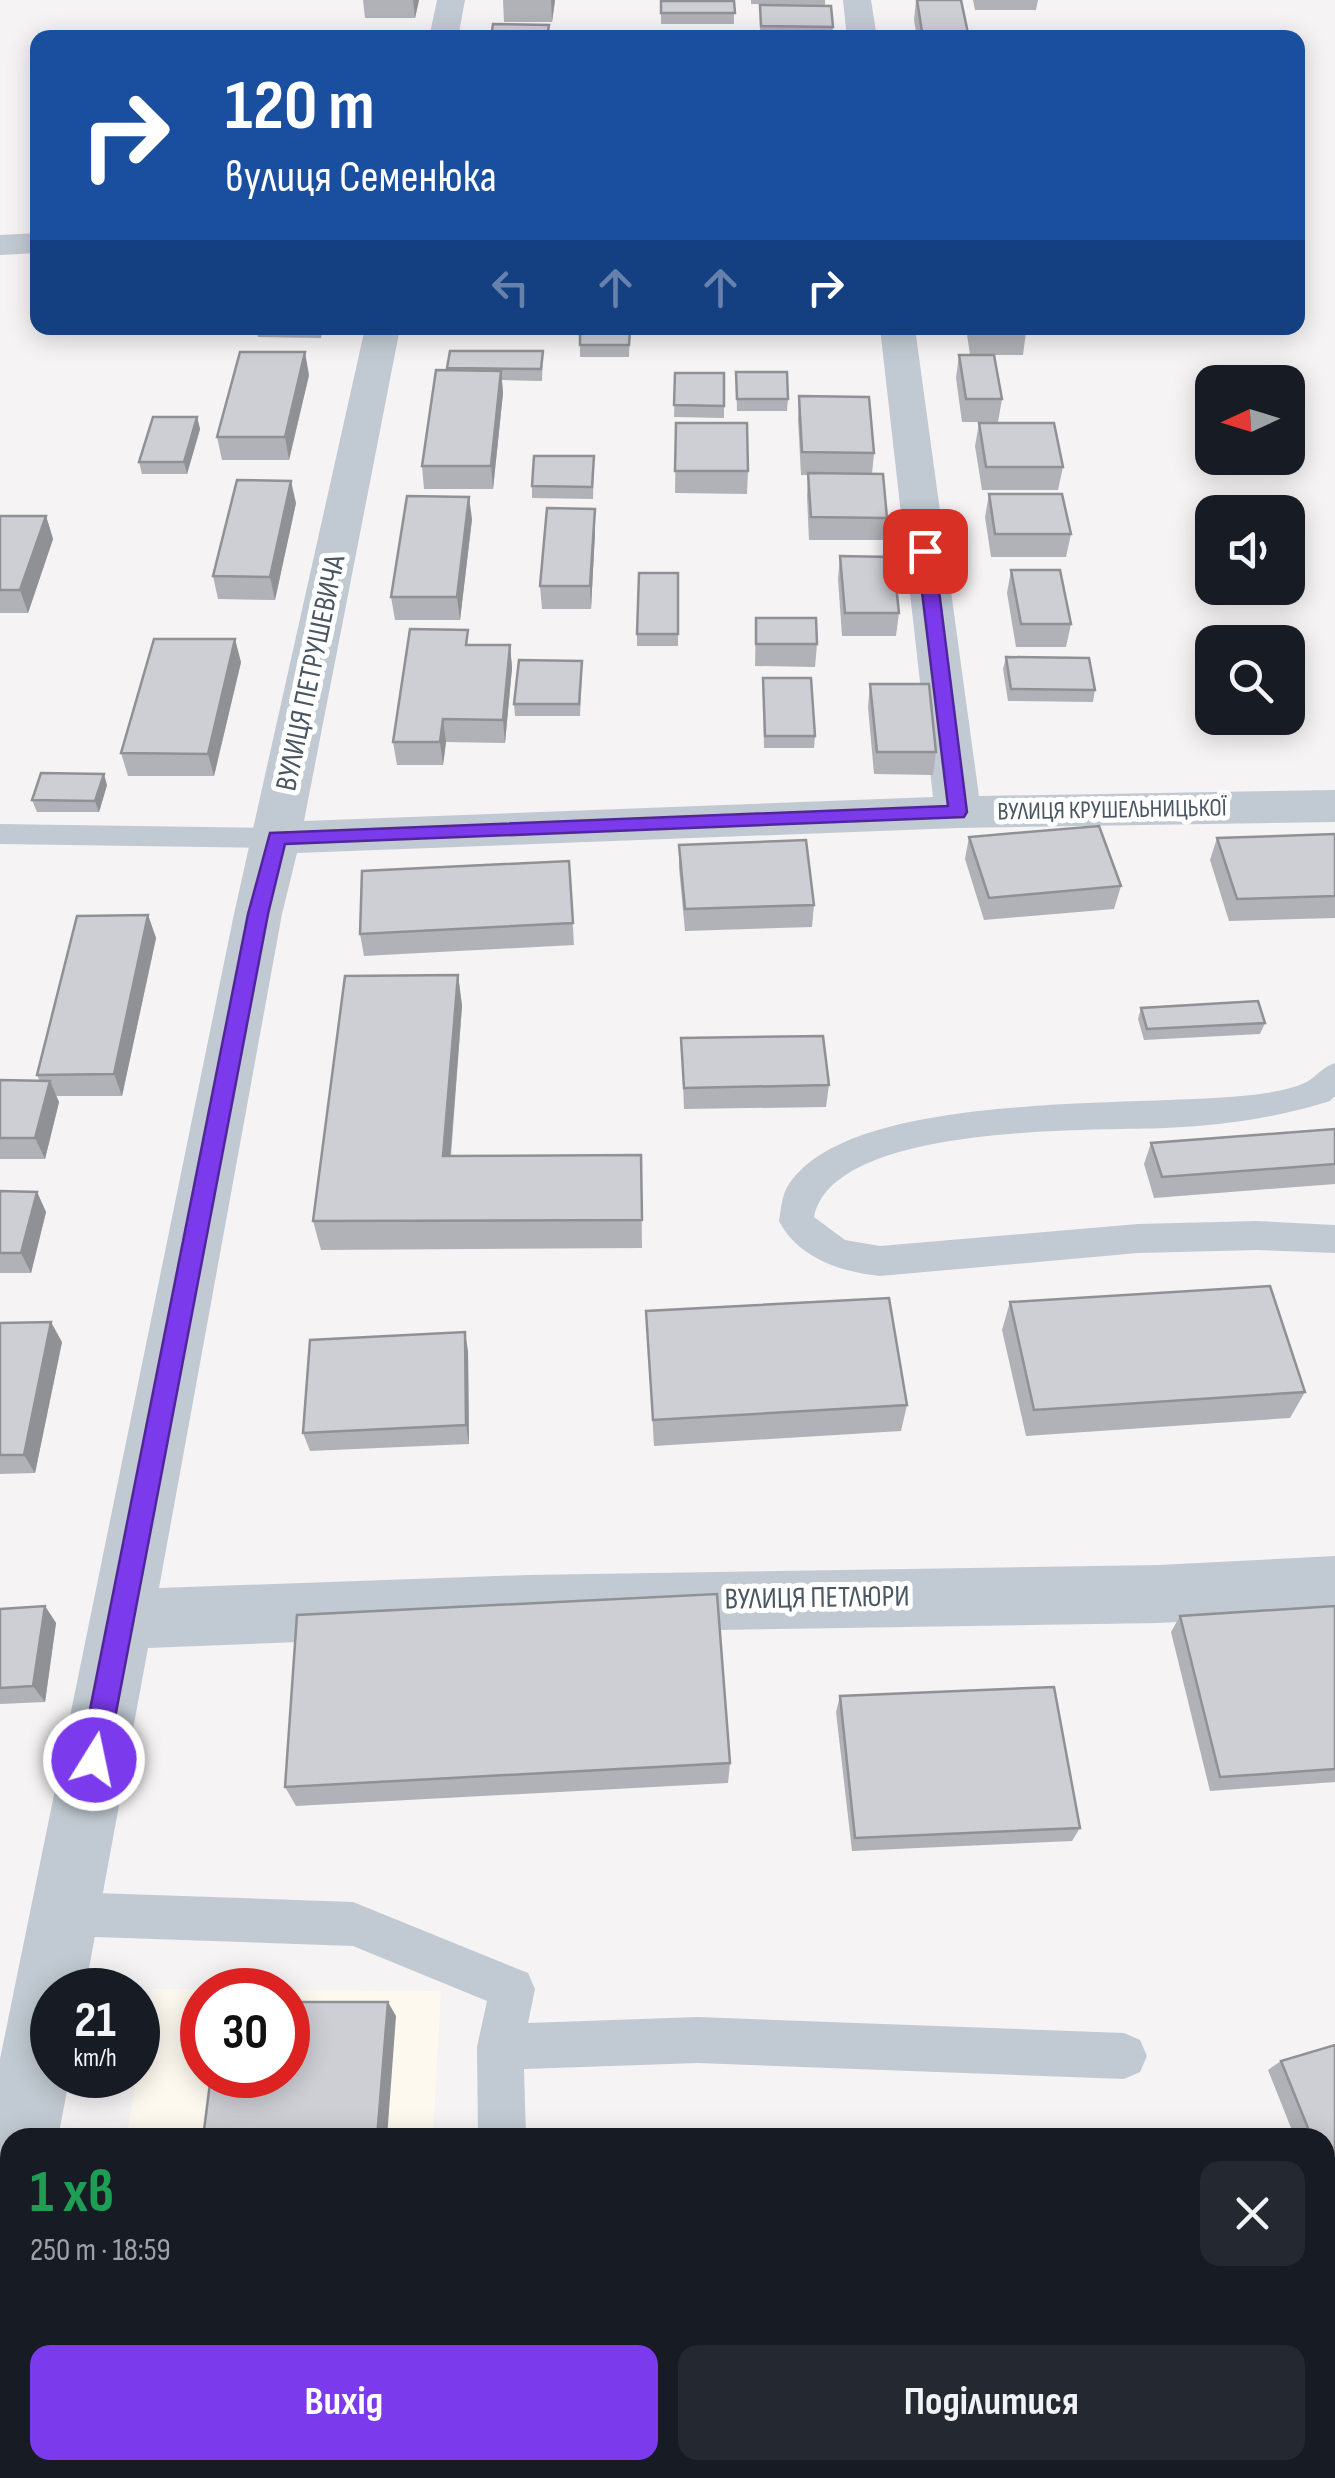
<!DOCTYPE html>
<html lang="uk">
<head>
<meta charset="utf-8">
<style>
  :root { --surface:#171b24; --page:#242831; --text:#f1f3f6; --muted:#9ea1a6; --accent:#7c3aed }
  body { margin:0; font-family:"Sofia Sans Condensed",sans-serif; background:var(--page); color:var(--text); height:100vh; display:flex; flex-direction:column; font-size:38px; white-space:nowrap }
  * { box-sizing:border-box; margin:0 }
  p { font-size:32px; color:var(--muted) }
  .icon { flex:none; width:55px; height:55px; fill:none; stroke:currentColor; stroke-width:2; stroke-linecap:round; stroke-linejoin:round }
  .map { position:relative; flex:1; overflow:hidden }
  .sheet { position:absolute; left:0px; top:2128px; width:1335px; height:352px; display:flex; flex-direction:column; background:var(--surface); border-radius:30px 30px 0 0; box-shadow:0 5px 25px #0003 }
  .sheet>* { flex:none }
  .banner { position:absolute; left:30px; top:30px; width:1275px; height:305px; border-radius:20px; box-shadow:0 5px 25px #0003; background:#1a4fa0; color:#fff; overflow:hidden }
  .needle { width:65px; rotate:266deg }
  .controls { position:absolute; left:1195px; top:365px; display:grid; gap:20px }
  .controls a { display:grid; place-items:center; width:110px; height:110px; border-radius:20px; background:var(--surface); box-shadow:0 5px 25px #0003; font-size:50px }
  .speed { position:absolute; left:30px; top:1968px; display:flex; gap:20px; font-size:50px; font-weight:700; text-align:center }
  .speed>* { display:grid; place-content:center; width:130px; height:130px; border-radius:50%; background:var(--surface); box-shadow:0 5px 25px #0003; line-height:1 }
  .speed small { font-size:25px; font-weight:400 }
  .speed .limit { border:15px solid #d22; background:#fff; color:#111 }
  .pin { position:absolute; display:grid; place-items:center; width:85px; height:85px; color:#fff; margin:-42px; border-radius:20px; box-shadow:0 5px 15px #0006 }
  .me { position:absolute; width:110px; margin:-55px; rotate:10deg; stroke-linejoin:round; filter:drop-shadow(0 0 8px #0008) }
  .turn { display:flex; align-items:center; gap:35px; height:210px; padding:0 30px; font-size:45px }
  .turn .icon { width:130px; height:130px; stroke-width:2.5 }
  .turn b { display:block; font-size:70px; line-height:85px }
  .lanes { display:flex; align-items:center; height:95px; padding:0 30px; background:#0003; justify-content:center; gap:50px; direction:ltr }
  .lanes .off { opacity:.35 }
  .round { display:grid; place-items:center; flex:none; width:105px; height:105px; border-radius:20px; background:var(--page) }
  .headline { display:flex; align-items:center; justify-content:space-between; height:170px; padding:0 30px }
  h1 { font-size:60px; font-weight:700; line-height:75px; color:#1e9e55 }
  .action { display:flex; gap:20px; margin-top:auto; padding:20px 30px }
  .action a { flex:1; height:115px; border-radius:20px; background:var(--accent); color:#fff; font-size:40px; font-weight:700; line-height:115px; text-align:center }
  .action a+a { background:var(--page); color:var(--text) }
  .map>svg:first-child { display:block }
</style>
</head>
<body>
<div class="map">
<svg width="1335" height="2478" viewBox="0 0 1335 2478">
  <rect width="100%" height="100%" fill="#f5f3f3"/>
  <!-- commercial -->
  <g fill="#fdf9ef" fill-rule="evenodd">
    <path d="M152,1989L441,1991L433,2137L126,2138ZM202,1990H288V2075H202Z"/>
    <path d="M69,2470H414L413,2478H68Z"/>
  </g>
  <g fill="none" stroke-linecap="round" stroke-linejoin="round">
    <!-- service -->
    <g fill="#c1cad2" fill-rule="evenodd">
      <path d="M0,824L277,828L287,831L292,838L287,845L277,848L0,844Z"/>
      <path d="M1335,1063V1096L1330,1101C1276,1118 1221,1126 1165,1128C1089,1131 833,1123 814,1217L845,1240L880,1246L1138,1224L1257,1221L1335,1225V1253L1257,1250L1138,1253L880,1276C841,1272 798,1258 779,1221C781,1209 782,1194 789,1184C856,1085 1156,1110 1267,1093C1279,1091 1300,1087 1310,1080C1319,1073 1324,1067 1335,1063Z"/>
      <path d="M66,1892L353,1902L528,1973L535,1989L528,2023L698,2017L1124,2033L1140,2040L1147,2056L1140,2072L1124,2079L698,2063L524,2069L526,2138H478L477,2047L487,2001L353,1946L66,1936L50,1930L44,1914L50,1898Z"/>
    </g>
    <!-- minor -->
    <g fill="#c1cad2" fill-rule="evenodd">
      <path d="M437,0H465L458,38H429Z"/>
      <path d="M843,0H871L877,38H847Z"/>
      <path d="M38,233V253L0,255V235Z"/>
      <path d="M365,328H400L304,821L933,797L880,328H915L979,796L1335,790V822L958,828L297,853L282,914L159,1588L527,1575L1159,1565L1335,1556V1614L1159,1623L527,1633L148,1648L85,1990H52V2075H70L58,2138H10V2275L0,2279V2059L234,914Z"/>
    </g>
  </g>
  <!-- wall -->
  <g fill="#b0b2b7">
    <path d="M363,0H419L415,18H365Z"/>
    <path d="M503,0H555L552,22H504Z"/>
    <path d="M751,0H825V5L751,4Z"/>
    <path d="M916,0L969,38H917L914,20Z"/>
    <path d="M973,0H1038L1036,10H975Z"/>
    <rect x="661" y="1" width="73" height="23"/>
    <path d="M760,5L833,27L832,38H751L760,36Z"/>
    <path d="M256,328H323L321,338L258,337Z"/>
    <path d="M444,328H508L507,334H444Z"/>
    <path d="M966,328H1025L1026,332L1023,355H970Z"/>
    <path d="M630,329L629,357H580V345Z"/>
    <path d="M450,351H543L542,381L502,380L503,393L493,489H424L422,466L447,370Z"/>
    <path d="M959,355L1002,399L998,422H962L956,378Z"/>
    <path d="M736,372L788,399L787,411H737Z"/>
    <path d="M675,373H724V418L674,417Z"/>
    <path d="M309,375L289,460H222L217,437Z"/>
    <path d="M799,396L874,453L872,474L887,518L885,540H809L807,496L808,475H801L798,419Z"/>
    <path d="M197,417L200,429L187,474H142L139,462Z"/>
    <path d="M676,423L748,471L747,494L675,493Z"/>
    <path d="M979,423L1063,467L1058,490H982L975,446Z"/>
    <path d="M594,456L593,499L532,498V486Z"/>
    <path d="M989,494L1071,534L1066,557H991L985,517Z"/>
    <path d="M296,503L275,600L218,599L213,576Z"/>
    <path d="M0,516H46L53,539L28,613H0Z"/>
    <path d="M472,519L460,620H395L391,597Z"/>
    <path d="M595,532L591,609H542L540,586Z"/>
    <path d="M840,556L899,613L896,636H842L838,579Z"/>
    <path d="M1011,570L1071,624L1066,647H1016L1007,593Z"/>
    <path d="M678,573V646H637V634Z"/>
    <path d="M756,618L817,644L815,667L755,666Z"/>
    <path d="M469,645H510L512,668L505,743L446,742L443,765H397L393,742Z"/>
    <path d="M1006,657L1095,690L1093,702L1008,701L1003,669Z"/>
    <path d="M241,662L214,776H128L121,753Z"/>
    <path d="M582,673L580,716H515L514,704Z"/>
    <path d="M763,678L815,736L814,748H764Z"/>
    <path d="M870,684L936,752L933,775L874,774L868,707Z"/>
    <path d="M107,785L99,812H37L32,800Z"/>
    <path d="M1335,834V918L1229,921L1210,860L1217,838Z"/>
    <path d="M969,837L1121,886L1114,909L984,920L965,859Z"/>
    <path d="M679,845L814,905L812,927L685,931L679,868Z"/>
    <path d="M569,861L574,945L364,956L360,934Z"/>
    <path d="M148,915L156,938L122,1096H56L59,1102L45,1159H0V1080L40,1081L37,1075Z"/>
    <path d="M458,975L462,1006L451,1156L641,1155L642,1248L321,1250L313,1221Z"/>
    <path d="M1141,1008L1265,1023L1260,1034L1144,1040L1138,1019Z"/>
    <path d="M681,1038L829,1085L826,1107L684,1109Z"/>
    <path d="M1335,1129V1184L1154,1198L1144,1164L1151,1143Z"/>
    <path d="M0,1191L37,1192L46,1212L31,1273H0Z"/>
    <path d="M1010,1302L1305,1392L1290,1418L1026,1436L1002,1330Z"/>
    <path d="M646,1311L907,1405L901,1431L654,1446Z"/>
    <path d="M0,1323L62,1342L35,1473L0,1474Z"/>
    <path d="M468,1351L469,1444L310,1451L303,1433Z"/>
    <path d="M45,1606L56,1623L45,1702L0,1704V1609Z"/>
    <path d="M1335,1606V1782L1210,1791L1171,1632L1180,1616Z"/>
    <path d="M840,1696L1080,1828L1072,1841L852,1851L836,1712Z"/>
    <path d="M730,1763L728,1783L296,1806L285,1787Z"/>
    <path d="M1335,2045V2156L1325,2159V2138H1295L1268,2070L1281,2061Z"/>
    <rect x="970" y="2470" width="121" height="8"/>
  </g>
  <!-- shaded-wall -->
  <g fill="#909195">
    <path d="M413,0H419L415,18Z"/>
    <path d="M551,0H555L552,22Z"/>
    <path d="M305,352L309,375L289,460L285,437Z"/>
    <path d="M501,371L503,393L493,489L491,466Z"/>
    <path d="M197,417L200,429L187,474L184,462Z"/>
    <path d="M291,481L296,503L275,600L270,577Z"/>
    <path d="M469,497L472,519L460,620L457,597Z"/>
    <path d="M595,509V532L591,609L590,586Z"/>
    <path d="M46,516L53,539L28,613L20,590Z"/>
    <path d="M235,639L241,662L214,776L208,754Z"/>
    <path d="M510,645L512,668L505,743L503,720Z"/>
    <path d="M443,719L446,742L443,765L440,742Z"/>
    <path d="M104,774L107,785L99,812L95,801Z"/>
    <path d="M148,915L156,938L122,1096L114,1074Z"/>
    <path d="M458,975L462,1006L448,1185L443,1156Z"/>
    <path d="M50,1081L59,1102L45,1159L35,1138Z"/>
    <path d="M37,1192L46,1212L31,1273L21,1253Z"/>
    <path d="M51,1322L62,1342L35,1473L24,1455Z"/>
    <path d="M465,1332L468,1351L469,1444L466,1425Z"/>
    <path d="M45,1606L56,1623L45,1702L33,1686Z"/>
    <path d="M388,2002L396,2016L387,2138H377Z"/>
    <path d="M350,2470H360V2478H349Z"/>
  </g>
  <!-- building -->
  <g fill="#cdcfd5" stroke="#909195" stroke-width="2.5">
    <path d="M917,0H961L969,38H923Z"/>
    <path d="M661,1H734L735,13H661Z"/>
    <path d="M760,5L831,6L833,27L761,26Z"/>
    <path d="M493,24L549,25L547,38H491Z"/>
    <path d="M347,32H399L398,38H346Z"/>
    <path d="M751,36L824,37V38H751Z"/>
    <path d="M580,328L630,329L629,345H580Z"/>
    <path d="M972,328H1025L1026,332H973Z"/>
    <path d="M450,351H543L541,369L447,368Z"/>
    <path d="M240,352H305L285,437H217Z"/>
    <path d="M959,355H994L1002,399H966Z"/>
    <path d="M436,370L501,371L491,466H422Z"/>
    <path d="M736,372H787L788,399H737Z"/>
    <path d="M675,373H724V406L674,405Z"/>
    <path d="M799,396L869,397L874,453L802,452Z"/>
    <path d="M153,417H197L184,462H139Z"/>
    <path d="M676,423H747L748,471H675Z"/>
    <path d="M979,423H1054L1063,467H986Z"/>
    <path d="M534,456H594L592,487L532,486Z"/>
    <path d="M808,473L883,474L887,518L811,517Z"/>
    <path d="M237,480L291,481L270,577L213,576Z"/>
    <path d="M989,494H1062L1071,534H995Z"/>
    <path d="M407,496L469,497L457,597H391Z"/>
    <path d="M547,508L595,509L590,586H540Z"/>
    <path d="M0,516H46L20,590H0Z"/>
    <path d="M840,556L893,557L899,613H845Z"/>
    <path d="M1011,570H1060L1071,624H1021Z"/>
    <path d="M639,573H678V634H637Z"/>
    <path d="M756,618H816L817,644H756Z"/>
    <path d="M410,629L468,630L466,645H510L503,720L443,719L440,742H393Z"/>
    <path d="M154,639H235L208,754L121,753Z"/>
    <path d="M1006,657L1089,658L1095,690L1011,689Z"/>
    <path d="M519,660L582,661L579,704H514Z"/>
    <path d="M763,678H811L815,736H765Z"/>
    <path d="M870,684H929L936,752H877Z"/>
    <path d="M41,773L104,774L95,801L32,800Z"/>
    <path d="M1099,826L1121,886L989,898L969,837Z"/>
    <path d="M1335,834V896L1237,899L1217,838Z"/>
    <path d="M806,840L814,905L685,909L679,845Z"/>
    <path d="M569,861L573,923L360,934L362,871Z"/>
    <path d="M148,915L114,1074L37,1075L77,916Z"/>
    <path d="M458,975L443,1156L641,1155L642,1220L313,1221L345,976Z"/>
    <path d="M1258,1001L1265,1023L1147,1029L1141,1008Z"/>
    <path d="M823,1036L829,1085L684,1088L681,1038Z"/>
    <path d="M0,1080L50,1081L35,1138H0Z"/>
    <path d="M1335,1129V1164L1162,1177L1151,1143Z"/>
    <path d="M0,1191L37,1192L21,1253H0Z"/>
    <path d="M1270,1286L1305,1392L1034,1410L1010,1302Z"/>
    <path d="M889,1298L907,1405L653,1420L646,1311Z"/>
    <path d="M51,1322L24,1455H0V1323Z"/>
    <path d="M465,1332L466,1425L303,1433L310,1340Z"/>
    <path d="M717,1594L730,1763L285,1787L297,1615Z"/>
    <path d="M45,1606L33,1686L0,1688V1609Z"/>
    <path d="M1335,1606V1769L1220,1777L1180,1616Z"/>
    <path d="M1054,1687L1080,1828L855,1838L840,1696Z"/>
    <path d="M288,2002H388L377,2138H203L211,2075H288Z"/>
    <path d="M1335,2045V2153L1325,2156V2138H1312L1281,2061Z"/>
    <path d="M159,2470H350L349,2478H158Z"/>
    <path d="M626,2470H785L788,2478H628Z"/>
    <path d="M977,2470H1091V2478H978Z"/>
  </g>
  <!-- route -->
  <path fill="#7c3aed" stroke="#51269a" stroke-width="2.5" d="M925,546L934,551L967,812L964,817L285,844L268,914L107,1760L103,1770L94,1774L84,1770L80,1760L248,914L270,833L948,806L917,551Z"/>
  <g text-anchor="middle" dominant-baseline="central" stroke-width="10" stroke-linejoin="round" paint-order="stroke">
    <!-- far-street labels -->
    <g font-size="25" fill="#4a5661" stroke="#fff">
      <text transform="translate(1112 810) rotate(-1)">ВУЛИЦЯ КРУШЕЛЬНИЦЬКОЇ</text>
    </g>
    <!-- street labels -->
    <g font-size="30" fill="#4a5661" stroke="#fff">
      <text transform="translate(311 673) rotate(-78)">ВУЛИЦЯ ПЕТРУШЕВИЧА</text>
      <text transform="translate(817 1598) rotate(-1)">ВУЛИЦЯ ПЕТЛЮРИ</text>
    </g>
  </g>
</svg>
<div class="controls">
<a><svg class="needle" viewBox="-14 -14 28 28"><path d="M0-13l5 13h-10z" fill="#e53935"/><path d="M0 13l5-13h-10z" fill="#9ea1a6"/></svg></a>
<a><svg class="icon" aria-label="sound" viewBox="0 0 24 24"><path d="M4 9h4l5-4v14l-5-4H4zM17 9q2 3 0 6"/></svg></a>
<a><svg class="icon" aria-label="search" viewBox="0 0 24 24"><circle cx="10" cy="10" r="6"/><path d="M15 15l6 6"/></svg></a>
</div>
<div class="speed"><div>21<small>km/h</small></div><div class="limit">30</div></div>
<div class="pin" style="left:925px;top:551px;background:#d93025"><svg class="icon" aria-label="arrive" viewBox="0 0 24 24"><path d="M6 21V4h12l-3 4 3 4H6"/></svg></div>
<svg class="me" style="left:94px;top:1760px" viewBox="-20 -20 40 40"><circle r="17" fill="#7c3aed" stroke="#fff" stroke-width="3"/><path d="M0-11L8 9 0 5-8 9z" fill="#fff"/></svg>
<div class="banner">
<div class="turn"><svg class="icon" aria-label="right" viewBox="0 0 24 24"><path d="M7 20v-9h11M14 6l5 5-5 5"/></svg><div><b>120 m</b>вулиця Семенюка</div></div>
<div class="lanes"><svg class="icon off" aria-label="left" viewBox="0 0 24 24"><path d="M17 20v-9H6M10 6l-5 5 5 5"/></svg><svg class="icon off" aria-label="ahead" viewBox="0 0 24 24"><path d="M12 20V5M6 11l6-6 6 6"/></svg><svg class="icon off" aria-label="ahead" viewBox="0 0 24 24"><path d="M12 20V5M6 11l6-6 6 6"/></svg><svg class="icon" aria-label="right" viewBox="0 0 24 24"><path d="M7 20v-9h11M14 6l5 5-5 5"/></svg></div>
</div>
<section class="sheet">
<div class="headline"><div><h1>1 хв</h1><p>250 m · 18:59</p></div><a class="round"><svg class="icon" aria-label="close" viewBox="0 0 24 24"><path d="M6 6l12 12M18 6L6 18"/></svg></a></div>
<div class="action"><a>Вихід</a><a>Поділитися</a></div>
</section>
</div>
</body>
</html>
